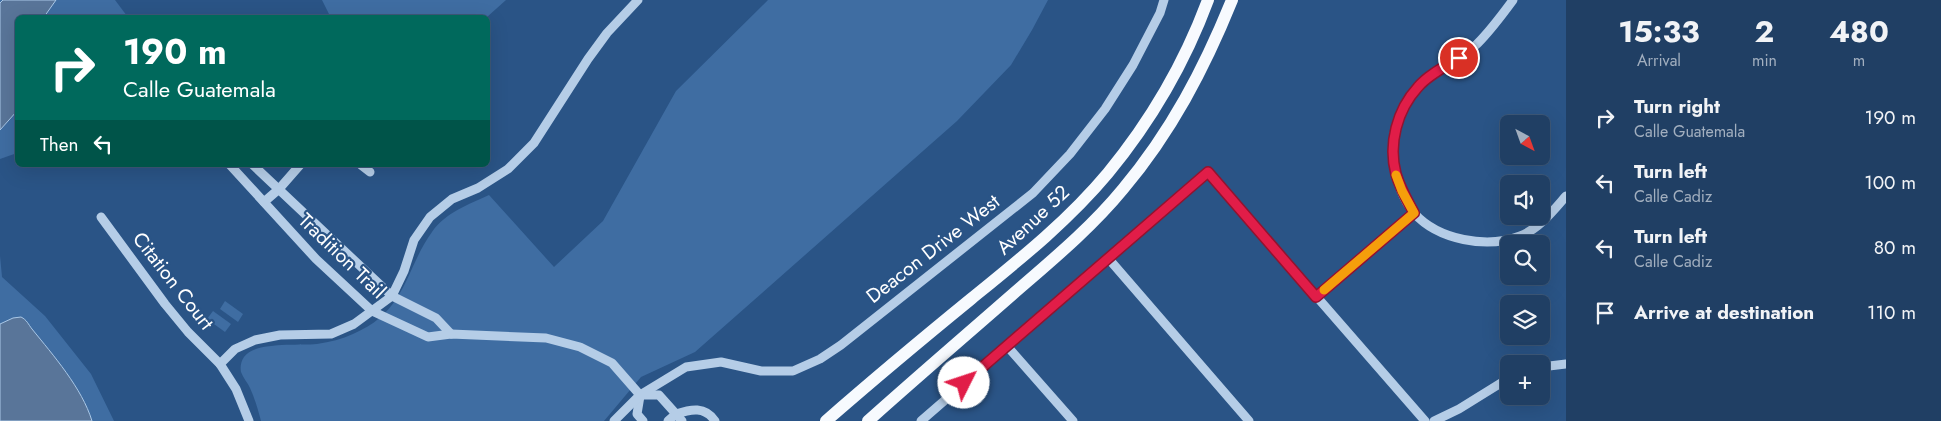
<!DOCTYPE html>
<html lang="en">
<head>
<meta charset="utf-8">
<style>
  :root { --surface:#203f64; --page:#28466a; --text:#f1f3f6; --muted:#a2afbf; --line:#3d5878 }
  body { margin:0; font-family:Jost,sans-serif; background:var(--page); color:var(--text); height:100vh; display:flex; flex-direction:column; font-size:19px; white-space:nowrap }
  * { box-sizing:border-box; margin:0 }
  p { font-size:16px; color:var(--muted) }
  .icon { flex:none; width:28px; height:28px; fill:none; stroke:currentColor; stroke-width:2; stroke-linecap:round; stroke-linejoin:round }
  .map { position:relative; flex:1; overflow:hidden }
  .panel { display:flex; flex-direction:column; background:var(--surface); width:375px }
  .panel>* { flex:none }
  .top-card { position:absolute; left:15px; top:15px; width:475px; height:152px; border-radius:8px; box-shadow:0 5px 20px #0002,0 0 0 1px var(--line); background:#00695c; color:#fff; overflow:hidden }
  .needle { width:32px; rotate:139deg }
  .controls { position:absolute; left:1500px; top:115px; display:grid; gap:10px }
  .controls a { display:grid; place-items:center; width:50px; height:50px; border-radius:8px; background:var(--surface); box-shadow:0 5px 20px #0002,0 0 0 1px var(--line); font-size:25px }
  .pin { position:absolute; display:grid; place-items:center; width:42px; height:42px; color:#fff; margin:-21px; border:2px solid #fff; border-radius:50%; box-shadow:0 1px 5px #0007 }
  .me { position:absolute; width:55px; margin:-28px; rotate:49deg; stroke-linejoin:round; filter:drop-shadow(0 0 4px #0008) }
  .turn { display:flex; align-items:center; gap:18px; height:105px; padding:0 25px; font-size:22px }
  .turn .icon { width:65px; height:65px; stroke-width:2.5 }
  .turn b { display:block; font-size:35px; line-height:42px }
  .then { display:flex; align-items:center; height:48px; padding:0 25px; background:#0003; gap:10px; font-size:19px }
  .eta { display:flex; justify-content:space-evenly; align-items:center; height:85px; text-align:center }
  .eta b { font-size:30px; font-weight:700; line-height:35px }
  ul { padding:0; list-style:none }
  li { display:flex; align-items:center; gap:15px; height:65px; padding:0 25px }
  li div { flex:1 }
  li b { display:block; font-size:19px }
  li em { font-style:normal }
  main { display:flex; flex:1; min-height:0 }
  .map>svg:first-child { display:block }
</style>
</head>
<body>
<main>
<div class="map">
<svg width="1566" height="421" viewBox="0 0 1566 421">
  <rect width="100%" height="100%" fill="#2a5486"/>
  <!-- green -->
  <g fill="#3f6da2">
    <path d="M0,0H115L127,16L18,18L17,153L0,159Z"/>
    <path d="M322,0H506L487,17L331,18Z"/>
    <path d="M768,0H1048L1032,30L1011,65L957,121L695,352L641,377L604,421H261C258,410 255,399 250,388C248,383 243,378 241,372C240,367 241,361 244,357C256,341 298,346 317,344C330,342 342,339 353,334C407,311 404,271 432,232C445,213 469,204 489,195L554,267L603,221L676,91Z"/>
    <path d="M0,256L2,277L45,316L91,374L114,421H0Z"/>
    <path d="M225,301L243,314L238,322L220,309Z"/>
    <path d="M213,311L231,324L225,332L207,319Z"/>
  </g>
  <!-- water -->
  <g fill="#597599" stroke="#aac8e7">
    <path d="M3,0H56L44,17L18,18L17,111L0,130V3Z"/>
    <path d="M21,317C27,320 28,324 32,329C53,355 82,388 92,421H0V324L13,318Z"/>
  </g>
  <g fill="none" stroke-linecap="round" stroke-linejoin="round">
    <!-- minor -->
    <g stroke="#b5cde7" stroke-width="9">
      <path d="M1513,0C1502,15 1490,31 1477,44C1459,61 1435,69 1418,86C1408,97 1401,112 1396,126C1392,137 1393,152 1394,164C1396,180 1403,200 1414,213C1438,240 1487,249 1520,236C1539,229 1553,211 1566,196"/>
      <path d="M230,165L316,259L372,311L428,337L451,334L546,338L580,347L612,363L640,395H659L676,414C691,409 705,406 715,421"/>
      <path d="M253,165L392,296L436,318L451,334"/>
      <path d="M361,165L370,172"/>
      <path d="M264,202L279,189L300,165"/>
      <path d="M101,217L165,304L188,332L220,364"/>
      <path d="M1108,258L1249,421"/>
      <path d="M1316,297L1414,213"/>
      <path d="M1007,346L1073,421"/>
      <path d="M1541,367L1566,364"/>
      <path d="M640,396L637,414L643,421"/>
      <path d="M249,421L236,389L220,364L235,349L255,340L280,335L331,334L354,324L392,296L404,271L414,240L430,217L452,199L478,188L508,169L534,143L588,59L607,33L638,0"/>
      <path d="M614,421L640,395L686,367L721,362L761,371H793L820,359L841,345L1033,193L1070,154L1105,109L1133,65L1160,13L1164,0"/>
      <path d="M668,421L676,414L682,421"/>
      <path d="M921,421L1208,172L1425,421"/>
      <path d="M1434,421L1459,409L1509,378"/>
    </g>
    <!-- major -->
    <g stroke="#f7fafe" stroke-width="12">
      <path d="M826,421C874,379 922,339 971,299C1019,260 1068,221 1108,173C1150,122 1185,62 1208,0"/>
      <path d="M868,421C916,378 965,336 1013,294C1051,261 1091,228 1123,189C1171,132 1204,69 1232,0"/>
    </g>
  </g>
  <g fill="none" stroke-linecap="round" stroke-linejoin="round">
    <!-- route casing -->
    <g stroke="#92132f" stroke-width="12">
      <path id="route" d="M964,383L1208,172L1316,297L1414,213C1407,200 1400,188 1396,174C1388,144 1397,110 1418,87C1428,75 1446,66 1459,58"/>
    </g>
    <!-- route -->
    <use href="#route" stroke="#e11d48" stroke-width="9"/>
    <!-- slow -->
    <path stroke="#f59e0b" stroke-width="9" d="M1324,290L1414,213L1402,191L1396,175"/>
  </g>
  <g text-anchor="middle" dominant-baseline="central" stroke-width="4.5" stroke-linejoin="round" paint-order="stroke">
    <!-- street labels -->
    <g font-size="20" fill="#fff" stroke="#2a5486">
      <text transform="translate(1033 220) rotate(-43)">Avenue 52</text>
      <text transform="translate(933 249) rotate(-38)">Deacon Drive West</text>
      <text transform="translate(342 256) rotate(44)">Tradition Trail</text>
      <text transform="translate(173 281) rotate(52)">Citation Court</text>
    </g>
  </g>
</svg>
<div class="controls">
<a><svg class="needle" viewBox="-14 -14 28 28"><path d="M0-13l5 13h-10z" fill="#e53935"/><path d="M0 13l5-13h-10z" fill="#a2afbf"/></svg></a>
<a><svg class="icon" aria-label="sound" viewBox="0 0 24 24"><path d="M4 9h4l5-4v14l-5-4H4zM17 9q2 3 0 6"/></svg></a>
<a><svg class="icon" aria-label="search" viewBox="0 0 24 24"><circle cx="10" cy="10" r="6"/><path d="M15 15l6 6"/></svg></a>
<a><svg class="icon" aria-label="layers" viewBox="0 0 24 24"><path d="M12 4l9 5-9 5-9-5zM3 14l9 5 9-5"/></svg></a>
<a>+</a>
</div>
<div class="pin" style="left:1459px;top:58px;background:#d93025"><svg class="icon" aria-label="arrive" viewBox="0 0 24 24"><path d="M6 21V4h12l-3 4 3 4H6"/></svg></div>
<svg class="me" style="left:964px;top:383px" viewBox="-20 -20 40 40"><circle r="19" fill="#fff"/><path d="M0-13L10 11 0 6-10 11z" fill="#e11d48"/></svg>
<div class="top-card">
<div class="turn"><svg class="icon" aria-label="right" viewBox="0 0 24 24"><path d="M7 20v-9h11M14 6l5 5-5 5"/></svg><div><b>190 m</b>Calle Guatemala</div></div>
<div class="then">Then<svg class="icon" aria-label="left" viewBox="0 0 24 24"><path d="M17 20v-9H6M10 6l-5 5 5 5"/></svg></div>
</div>
</div>
<section class="panel">
<div class="eta">
<div><b>15:33</b><p>Arrival</p></div>
<div><b>2</b><p>min</p></div>
<div><b>480</b><p>m</p></div>
</div>
<ul>
<li><svg class="icon" aria-label="right" viewBox="0 0 24 24"><path d="M7 20v-9h11M14 6l5 5-5 5"/></svg><div><b>Turn right</b><p>Calle Guatemala</p></div><em>190 m</em></li>
<li><svg class="icon" aria-label="left" viewBox="0 0 24 24"><path d="M17 20v-9H6M10 6l-5 5 5 5"/></svg><div><b>Turn left</b><p>Calle Cadiz</p></div><em>100 m</em></li>
<li><svg class="icon" aria-label="left" viewBox="0 0 24 24"><path d="M17 20v-9H6M10 6l-5 5 5 5"/></svg><div><b>Turn left</b><p>Calle Cadiz</p></div><em>80 m</em></li>
<li><svg class="icon" aria-label="arrive" viewBox="0 0 24 24"><path d="M6 21V4h12l-3 4 3 4H6"/></svg><div><b>Arrive at destination</b></div><em>110 m</em></li>
</ul>
</section>
</main>
</body>
</html>
